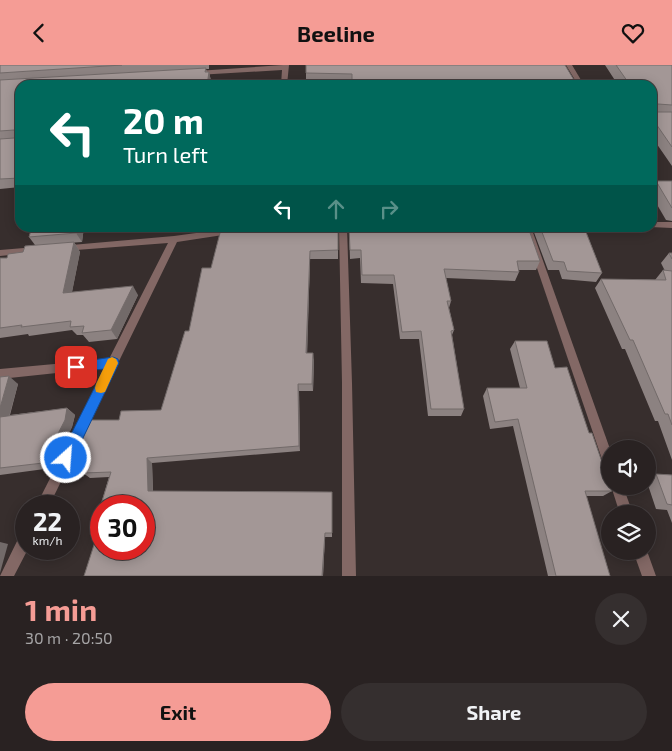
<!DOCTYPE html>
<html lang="en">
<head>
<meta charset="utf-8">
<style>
  :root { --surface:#292222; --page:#352f2f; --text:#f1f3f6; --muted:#a5a4a5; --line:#453f40; --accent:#f59c95 }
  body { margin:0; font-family:"Exo 2",sans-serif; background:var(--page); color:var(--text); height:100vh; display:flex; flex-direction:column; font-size:19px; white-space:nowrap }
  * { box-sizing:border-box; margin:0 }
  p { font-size:16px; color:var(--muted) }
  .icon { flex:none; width:28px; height:28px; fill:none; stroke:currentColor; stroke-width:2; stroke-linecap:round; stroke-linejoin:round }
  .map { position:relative; height:511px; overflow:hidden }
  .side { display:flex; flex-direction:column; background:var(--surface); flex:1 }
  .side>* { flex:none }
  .guide { position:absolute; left:15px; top:15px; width:642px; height:152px; border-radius:15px; box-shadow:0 2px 12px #0003,0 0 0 1px var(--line); background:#00695c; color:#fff; overflow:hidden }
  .fabs { position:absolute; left:601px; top:375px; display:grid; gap:10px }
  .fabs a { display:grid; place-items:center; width:55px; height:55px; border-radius:50%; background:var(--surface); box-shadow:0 2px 12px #0003,0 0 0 1px var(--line); font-size:25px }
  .speed { position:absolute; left:15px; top:430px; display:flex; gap:10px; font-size:25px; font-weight:700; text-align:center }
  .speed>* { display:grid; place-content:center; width:65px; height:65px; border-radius:50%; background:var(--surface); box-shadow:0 2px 12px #0003,0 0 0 1px var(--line); line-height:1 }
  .speed small { font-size:12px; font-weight:400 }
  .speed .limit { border:8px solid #d22; background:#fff; color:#111 }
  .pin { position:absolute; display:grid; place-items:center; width:42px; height:42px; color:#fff; margin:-21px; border-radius:10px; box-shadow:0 2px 8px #0006 }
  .me { position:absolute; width:55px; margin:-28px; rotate:26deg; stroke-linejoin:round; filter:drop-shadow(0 0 4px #0008) }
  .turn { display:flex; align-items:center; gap:18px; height:105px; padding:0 25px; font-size:22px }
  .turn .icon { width:65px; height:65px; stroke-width:2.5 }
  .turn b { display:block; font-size:35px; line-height:42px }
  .lanes { display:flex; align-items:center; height:48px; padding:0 25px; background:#0003; justify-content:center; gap:25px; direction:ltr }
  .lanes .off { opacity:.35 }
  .round { display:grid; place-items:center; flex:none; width:52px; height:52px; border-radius:26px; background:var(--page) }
  .head { display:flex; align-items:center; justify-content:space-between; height:85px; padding:0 25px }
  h1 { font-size:30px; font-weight:700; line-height:38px; color:var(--accent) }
  .cta { display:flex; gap:10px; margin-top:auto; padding:10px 25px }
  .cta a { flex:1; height:58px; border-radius:30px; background:var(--accent); color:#111; font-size:20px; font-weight:700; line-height:58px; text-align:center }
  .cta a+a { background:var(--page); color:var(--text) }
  header { display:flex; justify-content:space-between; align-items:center; height:65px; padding:0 25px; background:var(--accent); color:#111; font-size:22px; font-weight:700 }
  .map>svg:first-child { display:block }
</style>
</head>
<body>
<header><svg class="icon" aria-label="back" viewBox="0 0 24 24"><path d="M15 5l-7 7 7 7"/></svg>Beeline<svg class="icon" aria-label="heart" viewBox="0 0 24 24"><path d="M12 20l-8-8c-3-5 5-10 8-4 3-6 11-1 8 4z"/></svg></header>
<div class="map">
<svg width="672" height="511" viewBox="0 0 672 511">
  <rect width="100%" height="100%" fill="#372e2d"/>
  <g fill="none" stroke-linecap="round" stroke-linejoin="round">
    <!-- street -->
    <g fill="#836865" fill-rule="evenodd">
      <path d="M283,0H289L287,20H281L282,5L197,10L194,8L197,6Z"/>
      <path d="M566,0H572L584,20H578Z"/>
      <path d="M652,157H672V163L650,162H652Z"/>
      <path d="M339,162H347L352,318L356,511H342V318Z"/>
      <path d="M523,162H531L610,384V406L606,404L604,400Z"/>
      <path d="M233,163L236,164L237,166L236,168L177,177L83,370L79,372L75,370L73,366L104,303L0,314V304L109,294L168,178L63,186L60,185L59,183L60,181L174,171Z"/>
      <path d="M36,182L40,185L39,187L0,191V185Z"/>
      <path d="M70,380L74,382L76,386L49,441H36L66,382Z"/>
      <path d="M611,421H623L633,449H620Z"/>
      <path d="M26,466V484H28L14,511H0L21,468Z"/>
      <path d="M633,486H647L656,511H642Z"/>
    </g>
  </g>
  <!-- wall -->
  <g fill="#8c8281">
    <path d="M0,0H209V4H206L207,7H209L211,16L20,20V122L0,124Z"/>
    <path d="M306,0L577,20L306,17Z"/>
    <path d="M605,0H672V101L652,72V20H618Z"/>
    <path d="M656,116H672V156L666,155L652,131V122Z"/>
    <path d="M32,162H84L82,177L37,180L74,177L80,187L72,227L138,230L117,274L89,277L83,270H77L72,265L29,271L28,269L0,273V193H7L23,187L35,180L29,172Z"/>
    <path d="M338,162V194H310L307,288L314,295L313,326H299L300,386L152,398L153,426L332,427V472H325L323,511H84L144,484L101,441V447L99,446L109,412L90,413L83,408L85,400L70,401L62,396L119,355L161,345L189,266L211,203Z"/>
    <path d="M349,162H528L540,196L536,205H518L519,207L515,216L446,213L451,236L449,243L454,265L452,270L464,344L461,351H428L419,274H400L393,219L361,218L360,193L350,194Z"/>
    <path d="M532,162H584L602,208L596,217L562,214L559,205H548Z"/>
    <path d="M669,188H672V395L658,356H655L625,284H622L595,223L601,214L655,215L663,205L665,206L661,198Z"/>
    <path d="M515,276L555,303L589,368L612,426L603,431H586L610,511H548L513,361L490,364L483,331L487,323H520L510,284Z"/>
    <path d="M0,312L18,319L10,350L67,343L75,350L72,362L52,403L0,410Z"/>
    <path d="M656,409L672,410V458L667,445L656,444L648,420V414Z"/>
  </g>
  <!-- shaded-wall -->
  <g fill="#726a69">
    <path d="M209,7L211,16V20H207Z"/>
    <path d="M77,162H84L82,177L76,168Z"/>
    <path d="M74,177L80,187L70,237L63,228Z"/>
    <path d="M310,186V194L307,295L306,288Z"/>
    <path d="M133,221L138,230L117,274L111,265Z"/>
    <path d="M313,288L314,295L313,326L312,319Z"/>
    <path d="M9,311L18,319L7,359L0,354V343Z"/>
    <path d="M298,319L299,326L300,386L299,381Z"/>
    <path d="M67,343L75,350L72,362L52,403L43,398Z"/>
    <path d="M147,393L152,398L153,431L148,426Z"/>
    <path d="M325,468L323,511H322Z"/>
    <path d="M0,477L8,479L0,508Z"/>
  </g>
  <!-- building -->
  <g fill="#a39796" stroke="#726a69">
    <path d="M0,0H122L0,8Z"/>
    <path d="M306,0H565L577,20H352V9L306,8Z"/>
    <path d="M616,0H672V40L658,39L656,45L658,47H672V82L652,53V20H630Z"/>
    <path d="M206,3L205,7H209L207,20H20V113L0,114V74L14,73L16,71L14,65L0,66V15Z"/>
    <path d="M656,116H672V143Z"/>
    <path d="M32,162H77L76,168L29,172Z"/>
    <path d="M228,162H338V185L310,186L306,288H313L312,319H298L299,381L147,393L148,426L332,427V468H325L322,511H84L101,458V484H144V441H101V446H99L111,407L83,408L87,393L62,396L82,355H119L121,346L161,345L185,266H189L202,203H211L221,164Z"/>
    <path d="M349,162H528L540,196H517L519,207L444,204L451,236H447L454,265L451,266L464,344H431L421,266L402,267L394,210H362L361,185H350Z"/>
    <path d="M540,162H584L602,208L567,206L564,197L553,196Z"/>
    <path d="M74,177L63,228L133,221L111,265L82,268L84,261L70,262L71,256L21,262L22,260L0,263V193H7L8,189L23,187L25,181Z"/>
    <path d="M669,188H672V194Z"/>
    <path d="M663,205L672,206V360L668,349H665L633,275H630L601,214L666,215Z"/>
    <path d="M515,276H547L555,303L567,302L589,368H592L612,426H585L610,511H556L518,354L495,357L487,323H527Z"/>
    <path d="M9,311L0,343V312Z"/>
    <path d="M67,343L65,355L43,398L0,403V352Z"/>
    <path d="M656,409L672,410V440L667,439Z"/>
  </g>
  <!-- route -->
  <path fill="#1a73e8" stroke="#114b97" d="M113,292L118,294L119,298L71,398L66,400L61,398L59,393L61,389L104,304L76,307L71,305L69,302L71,298Z"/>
  <!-- slow -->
  <path fill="#f59e0b" d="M112,292L116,294L118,298L105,327L101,328L96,327L95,323L96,319L108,294Z"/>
</svg>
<div class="fabs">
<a><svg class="icon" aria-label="sound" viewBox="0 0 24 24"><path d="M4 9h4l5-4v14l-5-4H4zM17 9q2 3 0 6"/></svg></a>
<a><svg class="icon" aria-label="layers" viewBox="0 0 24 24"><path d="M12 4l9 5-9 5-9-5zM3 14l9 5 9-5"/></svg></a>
</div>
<div class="speed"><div>22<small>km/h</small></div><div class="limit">30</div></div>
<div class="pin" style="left:76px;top:302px;background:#d93025"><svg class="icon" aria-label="arrive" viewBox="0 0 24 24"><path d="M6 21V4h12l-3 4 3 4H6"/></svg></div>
<svg class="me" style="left:66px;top:393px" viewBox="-20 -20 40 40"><circle r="17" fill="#1a73e8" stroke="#fff" stroke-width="3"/><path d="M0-11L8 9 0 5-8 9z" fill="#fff"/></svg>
<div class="guide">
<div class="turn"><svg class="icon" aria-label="left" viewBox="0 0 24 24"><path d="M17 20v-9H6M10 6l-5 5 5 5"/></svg><div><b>20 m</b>Turn left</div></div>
<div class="lanes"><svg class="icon" aria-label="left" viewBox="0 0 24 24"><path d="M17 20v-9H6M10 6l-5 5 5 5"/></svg><svg class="icon off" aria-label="ahead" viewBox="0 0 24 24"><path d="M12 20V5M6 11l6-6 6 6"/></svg><svg class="icon off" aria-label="right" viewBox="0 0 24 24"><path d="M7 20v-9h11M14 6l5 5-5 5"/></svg></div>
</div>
</div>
<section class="side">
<div class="head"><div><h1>1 min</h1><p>30 m · 20:50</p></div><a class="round"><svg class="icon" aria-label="close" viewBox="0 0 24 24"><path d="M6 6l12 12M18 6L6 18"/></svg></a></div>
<div class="cta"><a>Exit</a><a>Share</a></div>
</section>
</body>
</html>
